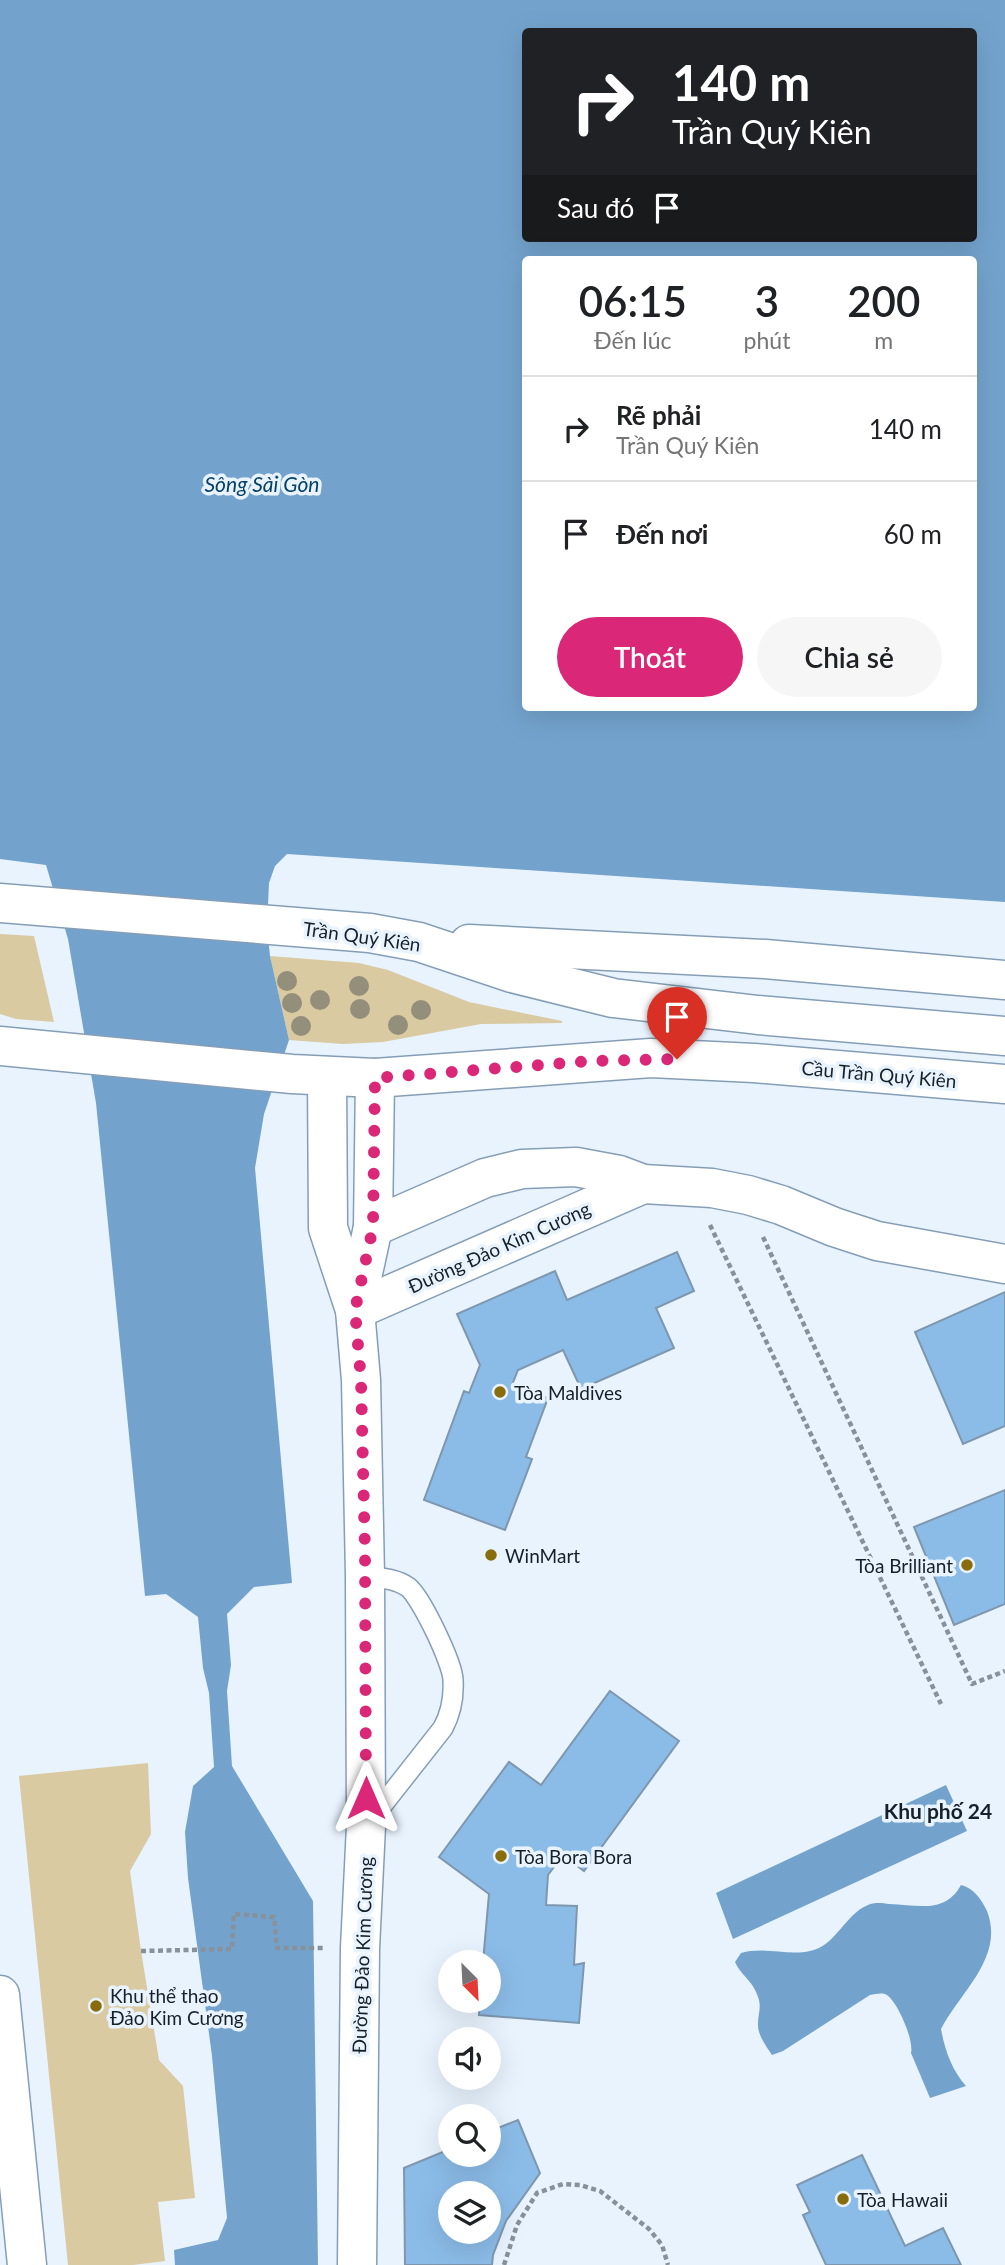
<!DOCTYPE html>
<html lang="vi">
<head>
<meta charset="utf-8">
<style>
  :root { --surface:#fff; --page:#f6f6f6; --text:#202124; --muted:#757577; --line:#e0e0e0; --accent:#db2777 }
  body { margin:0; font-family:Lato,sans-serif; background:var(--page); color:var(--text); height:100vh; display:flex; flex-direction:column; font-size:26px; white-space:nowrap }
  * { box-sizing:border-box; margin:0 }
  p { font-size:23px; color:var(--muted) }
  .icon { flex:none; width:38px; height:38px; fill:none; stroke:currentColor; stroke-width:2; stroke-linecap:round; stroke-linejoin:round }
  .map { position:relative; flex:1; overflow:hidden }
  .sheet { position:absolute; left:522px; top:256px; width:455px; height:455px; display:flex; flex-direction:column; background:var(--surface); border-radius:7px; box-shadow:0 7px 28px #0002 }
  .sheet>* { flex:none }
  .top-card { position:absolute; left:522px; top:28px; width:455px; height:214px; border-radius:7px; box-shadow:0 7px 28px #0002; background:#202124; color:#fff; overflow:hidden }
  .needle { width:46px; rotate:156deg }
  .controls { position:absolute; left:438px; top:1950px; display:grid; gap:14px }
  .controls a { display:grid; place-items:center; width:63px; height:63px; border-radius:50%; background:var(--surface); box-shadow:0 7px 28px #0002; font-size:35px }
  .pin { position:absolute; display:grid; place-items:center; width:60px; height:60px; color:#fff; margin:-72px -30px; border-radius:50% 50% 50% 0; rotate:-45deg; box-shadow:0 0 7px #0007 }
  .pin .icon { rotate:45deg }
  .me { position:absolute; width:77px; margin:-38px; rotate:0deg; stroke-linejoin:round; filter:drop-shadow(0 0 5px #0008) }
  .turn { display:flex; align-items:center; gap:24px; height:147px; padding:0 35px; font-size:32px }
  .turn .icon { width:91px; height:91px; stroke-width:2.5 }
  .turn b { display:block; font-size:49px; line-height:60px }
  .then { display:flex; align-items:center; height:66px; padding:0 35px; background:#0003; gap:14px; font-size:26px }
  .eta { display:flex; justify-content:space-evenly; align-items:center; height:119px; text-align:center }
  .eta b { font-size:42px; font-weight:600; line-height:49px }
  .action { display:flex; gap:14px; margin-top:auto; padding:14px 35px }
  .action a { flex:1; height:80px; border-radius:42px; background:var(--accent); color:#fff; font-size:28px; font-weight:600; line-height:80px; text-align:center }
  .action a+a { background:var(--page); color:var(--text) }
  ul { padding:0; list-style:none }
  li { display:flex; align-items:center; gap:21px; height:105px; padding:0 35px; border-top:2px solid var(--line) }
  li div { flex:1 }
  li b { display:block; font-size:26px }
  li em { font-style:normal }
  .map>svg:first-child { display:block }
</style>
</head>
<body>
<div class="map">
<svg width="1005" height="2265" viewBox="0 0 1005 2265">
  <rect width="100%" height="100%" fill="#e8f3fe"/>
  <!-- green -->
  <g fill="#d9caa2">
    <path d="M0,934L34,936L54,1022L16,1019L0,1014Z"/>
    <path d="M270,956L359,963L388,970L469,1002L562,1021V1023L481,1024L383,1042L343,1044L289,1040Z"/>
    <path d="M148,1763L151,1834L130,1871L141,1951L159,2060L183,2086L195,2198L158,2202L165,2261L133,2265H68L19,1776Z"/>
  </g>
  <!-- water -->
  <g fill="#73a3cd" fill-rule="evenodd">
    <path d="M0,0H1005V902L287,854L275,866L269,883L267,927L270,956L289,1040L264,1114L255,1168L292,1583L254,1587L227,1614L231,1665L227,1691L232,1766L313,1901L318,2265H175L174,2250L218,2240L227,2218L212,2056L188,1878L185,1832L193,1786L214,1767L209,1693L203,1668L198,1617L166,1594L145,1596L96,1103L68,939L46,865L0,859ZM525,32H973V238H525ZM525,259H973V707H525Z"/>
    <path d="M946,1785L967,1831L733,1939L716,1893Z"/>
    <path d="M961,1885C974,1888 981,1899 987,1911C1005,1957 960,1992 941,2029C945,2051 952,2070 966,2086L930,2098L911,2053C914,2040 898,2003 887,1995C882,1992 876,1994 870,1995L783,2051L772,2055C766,2046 757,2034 758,2023C758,2015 761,2009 759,2000C754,1981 742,1977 735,1962L741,1953C764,1946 787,1956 810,1951C836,1946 845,1914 868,1905C874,1902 883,1903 889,1904C919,1905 945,1914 961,1885Z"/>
  </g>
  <!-- building -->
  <g fill="#8bbce8" stroke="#7e97af" stroke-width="2" fill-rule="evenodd">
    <path d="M677,1252L694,1291L656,1308L674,1348L581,1389L563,1350L518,1370L512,1385L548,1398L526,1457L532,1459L505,1530L424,1500L464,1391L469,1393L480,1365L457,1314L555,1271L567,1300Z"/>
    <path d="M1005,1292V1426L963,1444L915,1332Z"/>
    <path d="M1005,1490V1604L954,1625L914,1527Z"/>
    <path d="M610,1691L679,1741L584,1871L563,1855L548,1875L546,1905L577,1906L574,1965L584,1963L579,2023L479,2015L480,2000H488V1962H483L489,1894L439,1857L509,1762L541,1785Z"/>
    <path d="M518,2120L540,2173L506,2221L493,2255L492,2265H405L404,2168L450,2149V2154H488V2132ZM450,2193H488V2231H450Z"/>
    <path d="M862,2155L905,2246L943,2228L961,2265H826L803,2215L810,2212L797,2185Z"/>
  </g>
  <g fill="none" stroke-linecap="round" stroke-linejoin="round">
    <!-- lane casing -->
    <g stroke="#859eb6" stroke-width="22">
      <path id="lane" d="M365,1576C380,1578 395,1578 408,1587C421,1597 453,1664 453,1680C454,1697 451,1713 443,1728L369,1822"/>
    </g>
    <!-- street casing -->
    <g stroke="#859eb6" stroke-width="41">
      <g id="street">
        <path d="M327,1076L328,1228L355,1310L361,1380L365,1576L366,1826L360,1948L357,2265"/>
        <path d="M373,1227L485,1178L522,1169L576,1167L619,1175L643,1184L712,1188L748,1195L781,1205L834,1227L877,1241L1005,1264"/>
        <path d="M355,1310L643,1184"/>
        <path d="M355,1310L373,1227L375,1078"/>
        <path d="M0,1995L27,2265"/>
      </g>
    </g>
    <!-- secondary casing -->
    <g stroke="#859eb6" stroke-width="41">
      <g id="secondary">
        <path d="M0,903L370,933L419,942L512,973L613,998L758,1015L1005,1036"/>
        <path d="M469,944L765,959L1005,980"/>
        <path d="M0,1046L292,1074L375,1078L651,1058L754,1063L1005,1084"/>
      </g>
    </g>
    <!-- path -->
    <g stroke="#87919b" stroke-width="4.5" stroke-dasharray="5 3.5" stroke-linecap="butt">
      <path d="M710,1225L941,1704"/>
      <path d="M763,1237L972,1684L1005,1671"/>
      <path d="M141,1951L232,1949L234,1914L274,1917L277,1948H324"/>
      <path d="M504,2265L517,2225L537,2193L563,2184L580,2185L600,2191L649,2229L662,2245L668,2265"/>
    </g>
    <!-- lane -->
    <use href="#lane" stroke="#fff" stroke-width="19"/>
    <!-- street -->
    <use href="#street" stroke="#fff" stroke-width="38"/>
    <!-- secondary -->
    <use href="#secondary" stroke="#fff" stroke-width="38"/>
  </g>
  <!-- trees -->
  <g fill="#938f7a">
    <circle cx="287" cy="981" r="10"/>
    <circle cx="359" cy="986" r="10"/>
    <circle cx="320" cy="1000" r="10"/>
    <circle cx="292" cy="1003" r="10"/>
    <circle cx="360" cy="1009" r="10"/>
    <circle cx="421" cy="1010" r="10"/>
    <circle cx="398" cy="1025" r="10"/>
    <circle cx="301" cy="1026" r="10"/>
  </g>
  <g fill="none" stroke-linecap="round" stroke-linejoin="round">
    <!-- route -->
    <path stroke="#db2777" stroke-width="12" stroke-dasharray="0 21.6" d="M366,1798L365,1552L361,1380L355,1310L373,1227L375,1078L592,1061L677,1059"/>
  </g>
  <!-- markers -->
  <g fill="#896c0b" stroke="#e8f3fe" stroke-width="2.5">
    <circle cx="500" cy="1392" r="7"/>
    <circle cx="491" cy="1555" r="7"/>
    <circle cx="967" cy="1565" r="7"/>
    <circle cx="501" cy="1856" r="7"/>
    <circle cx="96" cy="2006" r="7"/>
    <circle cx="843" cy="2199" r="7"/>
  </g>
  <g text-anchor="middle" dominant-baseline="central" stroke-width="7" stroke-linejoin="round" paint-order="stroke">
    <!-- street labels -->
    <g font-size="19" fill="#162029" stroke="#e8f3fe">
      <text transform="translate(362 936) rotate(8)">Trần Quý Kiên</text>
      <text transform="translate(879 1074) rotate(5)">Cầu Trần Quý Kiên</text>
      <text transform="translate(499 1247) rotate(-24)">Đường Đảo Kim Cương</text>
      <text transform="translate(362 1955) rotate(-88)">Đường Đảo Kim Cương</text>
    </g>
    <!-- poi labels -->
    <g font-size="19" fill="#162029" stroke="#e8f3fe" text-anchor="start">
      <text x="514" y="1392">Tòa Maldives</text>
      <text x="505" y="1555">WinMart</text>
      <text x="953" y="1565" text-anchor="end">Tòa Brilliant</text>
      <text x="515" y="1856">Tòa Bora Bora</text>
      <text x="110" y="1995">Khu thể thao<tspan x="110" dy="22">Đảo Kim Cương</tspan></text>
      <text x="857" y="2199">Tòa Hawaii</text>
    </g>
    <!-- water labels -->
    <g font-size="21" font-style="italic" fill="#06416a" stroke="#e8f3fe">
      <text x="262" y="483">Sông Sài Gòn</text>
    </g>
    <!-- neighbourhood labels -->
    <g font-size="21" font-weight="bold" fill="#162029" stroke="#e8f3fe">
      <text x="938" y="1810">Khu phố 24</text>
    </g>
  </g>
</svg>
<div class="controls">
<a><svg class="needle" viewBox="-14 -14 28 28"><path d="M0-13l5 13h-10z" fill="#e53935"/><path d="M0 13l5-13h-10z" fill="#757577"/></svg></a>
<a><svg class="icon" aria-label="sound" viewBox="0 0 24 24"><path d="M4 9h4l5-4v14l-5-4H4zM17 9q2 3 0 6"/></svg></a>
<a><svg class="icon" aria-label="search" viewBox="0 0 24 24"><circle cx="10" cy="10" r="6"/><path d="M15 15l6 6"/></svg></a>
<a><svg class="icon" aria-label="layers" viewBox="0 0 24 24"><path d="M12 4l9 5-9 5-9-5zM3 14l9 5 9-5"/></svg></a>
</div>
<div class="pin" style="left:677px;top:1059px;background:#d93025"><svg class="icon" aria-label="arrive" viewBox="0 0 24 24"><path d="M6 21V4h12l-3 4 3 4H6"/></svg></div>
<svg class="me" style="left:366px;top:1798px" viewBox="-20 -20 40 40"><path d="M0-17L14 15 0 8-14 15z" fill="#db2777" stroke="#fff" stroke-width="4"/></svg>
<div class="top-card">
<div class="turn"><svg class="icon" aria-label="right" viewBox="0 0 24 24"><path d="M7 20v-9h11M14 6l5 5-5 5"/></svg><div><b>140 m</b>Trần Quý Kiên</div></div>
<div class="then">Sau đó<svg class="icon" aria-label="arrive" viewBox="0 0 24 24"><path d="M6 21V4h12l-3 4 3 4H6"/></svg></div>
</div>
<section class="sheet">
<div class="eta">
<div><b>06:15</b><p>Đến lúc</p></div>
<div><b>3</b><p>phút</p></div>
<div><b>200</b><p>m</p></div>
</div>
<ul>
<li><svg class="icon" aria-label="right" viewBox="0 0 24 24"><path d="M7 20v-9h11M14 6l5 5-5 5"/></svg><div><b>Rẽ phải</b><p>Trần Quý Kiên</p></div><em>140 m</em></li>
<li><svg class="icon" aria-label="arrive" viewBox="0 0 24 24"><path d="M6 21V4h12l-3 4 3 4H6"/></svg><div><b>Đến nơi</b></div><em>60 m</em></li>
</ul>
<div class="action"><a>Thoát</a><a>Chia sẻ</a></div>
</section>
</div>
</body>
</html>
